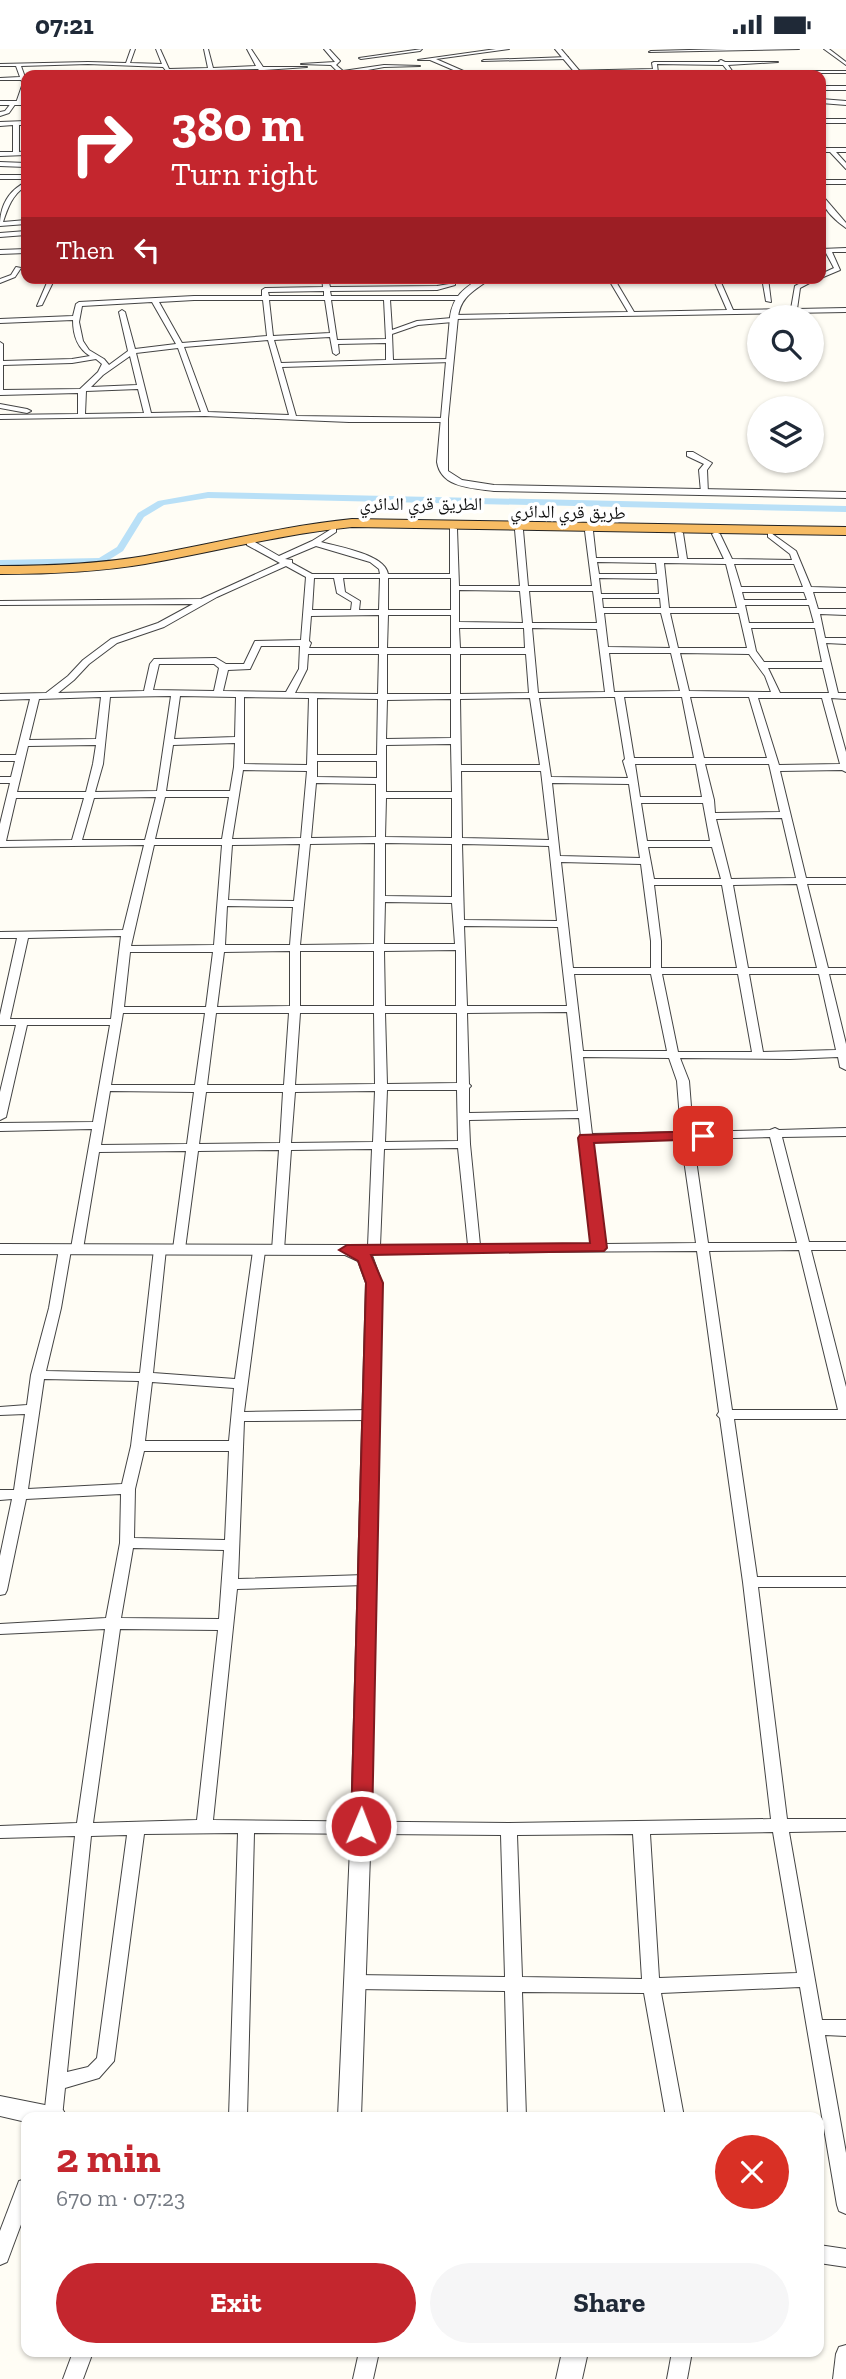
<!DOCTYPE html>
<html lang="en">
<head>
<meta charset="utf-8">
<style>
  :root { --surface:#fff; --page:#f6f6f7; --text:#1f2937; --muted:#747a83; --accent:#c4262e }
  body { margin:0; font-family:"Zilla Slab","Noto Naskh Arabic",serif; background:var(--page); color:var(--text); height:100vh; display:flex; flex-direction:column; font-size:26px; white-space:nowrap }
  * { box-sizing:border-box; margin:0 }
  p { font-size:23px; color:var(--muted) }
  .icon { flex:none; width:38px; height:38px; fill:none; stroke:currentColor; stroke-width:2; stroke-linecap:round; stroke-linejoin:round }
  .map { position:relative; flex:1; overflow:hidden }
  .details { position:absolute; left:21px; top:2063px; width:803px; height:245px; display:flex; flex-direction:column; background:var(--surface); border-radius:14px; box-shadow:0 2px 5px #0004 }
  .details>* { flex:none }
  .top-card { position:absolute; left:21px; top:21px; width:805px; height:214px; border-radius:14px; box-shadow:0 2px 5px #0004; background:#c4262e; color:#fff; overflow:hidden }
  .buttons { position:absolute; left:747px; top:256px; display:grid; gap:14px }
  .buttons a { display:grid; place-items:center; width:77px; height:77px; border-radius:50%; background:var(--surface); box-shadow:0 2px 5px #0004; font-size:35px }
  .pin { position:absolute; display:grid; place-items:center; width:60px; height:60px; color:#fff; margin:-30px; border-radius:14px; box-shadow:0 4px 10px #0006 }
  .me { position:absolute; width:77px; margin:-38px; rotate:1deg; stroke-linejoin:round; filter:drop-shadow(0 0 5px #0008) }
  .turn { display:flex; align-items:center; gap:24px; height:147px; padding:0 35px; font-size:32px }
  .turn .icon { width:91px; height:91px; stroke-width:2.5 }
  .turn b { display:block; font-size:49px; line-height:60px }
  .then { display:flex; align-items:center; height:66px; padding:0 35px; background:#0003; gap:14px; font-size:26px }
  .round { display:grid; place-items:center; flex:none; width:74px; height:74px; border-radius:37px; background:var(--page) }
  .summary { display:flex; align-items:center; justify-content:space-between; height:119px; padding:0 35px }
  h1 { font-size:42px; font-weight:700; line-height:52px; color:var(--accent) }
  .primary-button { display:flex; gap:14px; margin-top:auto; padding:14px 35px }
  .primary-button a { flex:1; height:80px; border-radius:42px; background:var(--accent); color:#fff; font-size:28px; font-weight:700; line-height:80px; text-align:center }
  .primary-button a+a { background:var(--page); color:var(--text) }
  .status { display:flex; justify-content:space-between; align-items:center; height:49px; padding:0 35px; background:var(--surface); direction:ltr }
  .status svg { height:19px; fill:currentColor }
  .map>svg:first-child { display:block }
</style>
</head>
<body>
<div class="status"><b>07:21</b><svg viewBox="0 0 49 12"><path d="M0 12V9h3v3zM5 12V6h3v6zM10 12V3h3v9zM15 12V0h3v12zM26 1h20v11H26zM47 4h2v5h-2z"/></svg></div>
<div class="map">
<svg width="846" height="2330" viewBox="0 0 846 2330">
  <rect width="100%" height="100%" fill="#fffdf5"/>
  <g fill="none" stroke-linecap="round" stroke-linejoin="round">
    <!-- canal -->
    <path fill="#b9e0f7" fill-rule="evenodd" d="M208,443L846,457V463L208,449L164,456L144,468L123,502L104,514L0,517V511L99,509L117,498L138,464L158,452Z"/>
    <!-- minor casing -->
    <g stroke="#444" stroke-width="2">
      <g id="minor">
        <path d="M131,0H135L130,14L162,15L156,0H160L169,20L208,19L204,0H208L213,19L256,17L247,0H251L263,18H307L264,21L265,24L263,25L258,20L213,21L214,26H210L209,22L167,23L163,18L88,15L21,17L26,31L22,54H16L9,64L0,67V63L5,62L12,53L16,54L23,34L21,31H0V29L20,28L16,17H0V15L88,13L126,14Z"/>
        <path d="M324,0H329L340,12L336,16L343,22L384,16L420,17L384,18L341,26L331,16L301,15L335,13Z"/>
        <path d="M422,0L420,2L361,10L359,9Z"/>
        <path d="M496,0H509L436,10L468,24L653,20L652,14L654,13H720L719,12L721,11L725,13H778L728,16L735,26H731L723,16L657,15L658,24L656,25L653,23L465,26L430,11H418Z"/>
        <path d="M727,0H799L649,3L651,2Z"/>
        <path d="M824,0H829L846,13V16Z"/>
        <path d="M568,8L566,10L482,12L484,11Z"/>
        <path d="M781,22H846V24H783Z"/>
        <rect x="821" y="37" width="25" height="4"/>
        <path d="M821,50L846,52V56L821,54Z"/>
        <rect x="821" y="70" width="25" height="4"/>
        <path d="M26,72V76H19V103L26,102V106L0,107V103H13V76L0,77V73Z"/>
        <path d="M821,99H846V103H836L846,114V120L830,103H821Z"/>
        <path d="M0,113L26,114V118L0,117Z"/>
        <rect x="0" y="126" width="26" height="4"/>
        <rect x="821" y="131" width="25" height="4"/>
        <path d="M26,133V137C12,146 8,158 3,173L26,171V175L0,177C0,157 8,142 26,133Z"/>
        <path d="M821,145L846,174V179C836,172 821,159 821,145Z"/>
        <path d="M26,182V186L0,188V184Z"/>
        <path d="M846,199V203H832L840,221L821,229V225L834,219L826,204H821V200Z"/>
        <path d="M26,200V204L0,205V201Z"/>
        <path d="M16,218L21,219L15,228L0,234V230L11,226Z"/>
        <path d="M49,229H55L42,256L37,257Z"/>
        <path d="M118,229H269L266,231H121Z"/>
        <path d="M322,229H328L330,238L437,237L455,234V236L437,241L330,242L331,247H460L463,249L460,251H390L392,281L417,272L452,269L454,266L628,263L609,231H542L539,229H641L615,231L634,263L727,261L713,229H719L733,261L791,260L795,237L810,229H819L800,239L797,260L846,259V263L456,270L453,273L418,276L392,285L393,311L450,310L452,311V313L282,318L296,367L447,369V373H349L205,367L0,370V366L78,365V344L0,346V293L3,295V312L72,310L90,307C77,299 73,286 73,271L0,274V270L73,267L76,255L79,253L194,247H262V241L265,239L323,238ZM324,242V247H269L268,243ZM194,251H263L267,287L182,294L159,253ZM269,251H325L330,284L273,287ZM331,251H384L386,290L337,291ZM152,253L176,295L135,300L125,263L122,261L119,263L128,302L109,316L104,310L89,301L83,292L79,273L82,257ZM330,288L333,304L336,306L339,304L338,295L386,294V311L281,314L274,291ZM268,291L289,366L208,363L184,298ZM178,299L201,363L151,364L136,304ZM130,307L137,336L91,338L103,326ZM96,310L102,315L98,323L80,340L3,341V316L72,314ZM138,340L144,364L85,365L86,342Z"/>
        <path d="M762,229H768L771,253L766,252Z"/>
        <path d="M0,355L27,360L31,362L27,364L0,359Z"/>
        <path d="M687,403H693L712,414L707,421L708,445L701,443L699,421L704,415L687,407Z"/>
        <path d="M450,478L457,480L459,537H520L515,481L519,479L523,481L528,537H592L585,482L589,480L593,482L596,509H679L675,484L679,482L683,484L687,510H724L712,485L716,483L720,485L732,510L792,511L790,505L768,488V484H771L796,502L811,538L846,539V543H813L818,560H846V566L820,565L825,589H846V595L826,594L838,644H846V650L831,649L846,703V723L842,721L780,722L806,829H846V835H807L828,919H846V925H829L846,995V1021L840,1018L838,1008L790,1010L680,1009L689,1032L693,1083L770,1081L775,1079L779,1081L846,1079V1087L782,1088L809,1193H846V1201H811L846,1338V1370H734L757,1528H846V1538H758L787,1770H846V1782L789,1783L822,1971H846V1987L825,1986L846,2104V2165L839,2162L837,2156L800,1938L661,1944L684,2068H666L644,1944L522,1943L526,2068H508L505,1942L355,1940L349,1938L346,1933L349,1928L355,1926L505,1928L501,1786L254,1784L247,2068H229L238,1784L144,1785L114,2012L99,2029L65,2039L62,2068H44L75,1787L0,1789V1777L77,1774L105,1580L0,1585V1575L106,1569L120,1494L121,1445L26,1450L7,1541L5,1545L0,1546V1507L12,1450L0,1451V1441H14L25,1365L0,1366V1358L27,1356L31,1326L49,1259L59,1200L65,1196L71,1199L92,1080L0,1082V1074L93,1073L110,976H27L6,1068L0,1071V1043L16,976H0V966L17,889H0V883L123,881L144,796L0,798V775L10,734H0V728H11L15,712H0V706H16L30,650L0,651V645L46,644L68,627L83,611L111,590L158,574L193,555L0,556V552L201,550L280,514L247,496V492H253L279,507L312,492L333,479H336V483L321,493C338,498 385,505 388,525H450ZM316,497L370,513L379,520L380,525H312L292,514V511L285,510ZM597,513L656,514L657,525H599ZM664,514L726,515L737,559H669ZM734,515H794L803,538H741ZM286,517L306,528L301,591L255,592L244,615H226L216,609L154,610L150,615L144,642L58,644L74,631L89,615L117,594L164,578L217,548ZM314,529H334L337,544L352,553L351,561H312ZM343,529H380L379,561H359L360,552L345,543ZM388,529H451V561H388ZM599,529L658,530L659,545H601ZM459,541L520,542L523,574L459,573ZM529,542H593L597,574H532ZM742,543H804L807,551H744ZM602,549H660L661,559H603ZM745,556H809L814,574H749ZM604,564H661L670,599L608,598ZM670,564H739L747,599H678ZM379,566V599H309L311,594L309,592L311,567ZM388,566H451V599H387ZM459,579H524L525,599H460ZM532,579L597,580L605,643L538,644ZM751,579H815L822,613H764L756,602ZM261,597H300L299,620L286,643L223,642L228,621L250,620ZM609,604H671L680,642L614,643ZM680,604L749,605L765,627L771,643L689,642ZM308,605H379L378,645L295,644L307,620ZM387,605H451V645H387ZM460,605H526L529,644L460,645ZM159,615H214L219,619L214,642L153,641ZM768,619H823L829,644H780ZM171,647L157,742L95,743L103,715L110,648ZM180,647L236,648L235,688L174,690ZM101,648L96,690L29,691L39,650ZM244,648L309,649L307,716L244,715ZM609,648H615L625,710L623,712L628,729L551,728L539,649ZM624,648H682L694,709H634ZM690,648H749L767,709H704ZM317,649L378,650L377,706H317ZM530,649L540,716H461L460,650ZM758,649H822L840,715L779,716ZM451,650V689L386,690L387,651ZM235,694L234,718L230,742H166L173,696ZM451,695L452,743H386V696ZM96,696L93,715L86,743H17L28,697ZM317,712H377V729L317,728ZM635,715H696L702,748H640ZM705,715H769L780,763L715,764L714,751ZM243,721L307,722L301,789L232,790ZM461,722H541L549,791L462,789ZM316,734L376,735V788L311,789ZM552,734L629,735L640,809L560,807ZM156,748L145,791H82L94,749ZM165,748H229L222,790H155ZM16,749H84L72,791L6,792ZM386,749H452V789L385,788ZM641,754H703L710,792H647ZM782,769L796,829L731,830L716,770ZM375,794L374,895L300,896L310,795ZM385,794L452,795V848L385,847ZM300,795L294,852L228,851L232,796ZM462,795L549,797L557,872L464,871ZM154,796H222L214,896L131,897ZM648,798H712L721,830H654ZM561,813L641,815L651,892V919H573ZM797,835L817,919H748L733,836ZM654,836H722L737,919H661V892ZM385,853L452,854L455,895H384ZM227,857L293,858L290,896H225ZM464,877L558,878L567,957H467ZM121,887L111,970H10L28,889ZM456,901V957H385L384,902ZM290,902V957L217,958L224,903ZM300,902H374V957H300ZM130,903H213L206,958H124ZM574,925H651L667,1002H583ZM662,925H738L752,1003H678ZM749,925H819L836,1001L763,1003ZM567,963L578,1062L469,1064V1039L471,1037L469,1035L467,964ZM123,964H205L195,1036H111ZM216,964H289L284,1036H207ZM300,964H374L375,1035L295,1036ZM385,964H457V1034L387,1035ZM583,1008L669,1009L677,1032L681,1083L592,1085ZM387,1041H457L458,1092L385,1093ZM110,1042L194,1043L187,1095L101,1096ZM375,1042L373,1093L291,1094L295,1043ZM206,1043H283L280,1094L199,1095ZM579,1069L592,1195L480,1196L470,1095L469,1071ZM770,1088L797,1194H708L693,1090ZM681,1090L696,1194L605,1195L593,1092ZM458,1099L468,1196L380,1197L384,1100ZM372,1100L368,1197L343,1198L341,1201L343,1204L697,1202L719,1363L717,1366L720,1369L743,1533L771,1770L509,1774L213,1771L237,1540L365,1536L370,1535L372,1531L370,1527L365,1526L238,1530L244,1372L370,1371L375,1369L377,1366L375,1363L370,1361L244,1363L265,1202L259,1198L253,1202L235,1330L153,1324L166,1200L160,1196L154,1200L140,1324L46,1322L61,1259L71,1201L77,1204L83,1200L99,1103L186,1102L173,1200L179,1204L185,1200L198,1102L279,1101L272,1201L278,1205L284,1201L291,1101ZM799,1201L838,1361H732L709,1202ZM44,1330L139,1332L131,1397L122,1435L28,1440ZM152,1333L234,1339L229,1392H145ZM144,1402H229L225,1491L134,1489L135,1440ZM133,1499L224,1501L219,1570L121,1569ZM120,1580L218,1581L197,1771L93,1774ZM773,1783L797,1924L659,1929L650,1785ZM633,1785L642,1930L522,1928L517,1786ZM127,1786L97,2009L88,2018L67,2023L91,1787Z"/>
        <path d="M26,2130V2162L7,2213L0,2216V2182L19,2132Z"/>
        <path d="M819,2196L846,2200V2218L819,2214Z"/>
        <path d="M846,2296V2330H833L836,2305L839,2298Z"/>
        <path d="M73,2303H93L83,2330H63Z"/>
        <path d="M359,2303H379L373,2330H353Z"/>
        <path d="M672,2303H692L687,2330H667Z"/>
      </g>
    </g>
    <!-- tertiary casing -->
    <g stroke="#444" stroke-width="2">
      <g id="tertiary">
        <path d="M555,0H561L583,26H577Z"/>
        <rect x="0" y="52" width="26" height="4"/>
        <path d="M481,229H491C475,242 461,246 458,268L448,370V422L462,431L494,436L846,443V449L494,442C472,439 441,439 437,413L450,268C453,247 464,239 481,229Z"/>
        <path d="M0,1195L347,1196L371,1205L373,1209L382,1234L371,1777L361,2068H338L351,1777L366,1234L358,1212L345,1206L0,1205Z"/>
        <path d="M0,2047L55,2058L63,2061L67,2068H26V2073L0,2067Z"/>
        <path d="M562,2303H588L582,2330H556Z"/>
      </g>
    </g>
    <!-- trunk casing -->
    <g stroke="#222" stroke-width="2">
      <path id="trunk" d="M352,470L846,478V486L352,478C282,485 214,503 145,515C97,523 49,525 0,525V517C49,517 97,515 145,507C214,495 282,477 352,470Z"/>
    </g>
    <!-- minor -->
    <use href="#minor" fill="#fff" fill-rule="evenodd"/>
    <!-- tertiary -->
    <use href="#tertiary" fill="#fff" fill-rule="evenodd"/>
    <!-- trunk -->
    <use href="#trunk" fill="#f7bc64" fill-rule="evenodd"/>
  </g>
  <!-- route -->
  <path fill="#c4262e" stroke="#7f191e" stroke-width="2" d="M703,1082L710,1087L708,1090L594,1094L607,1199L604,1202L371,1206L383,1234L372,1777L368,1783L361,1786L354,1783L351,1777L366,1234L358,1212L339,1201L347,1196L590,1194L578,1089L580,1086Z"/>
  <g text-anchor="middle" dominant-baseline="central" stroke-width="7" stroke-linejoin="round" paint-order="stroke">
    <!-- far-street labels -->
    <g font-size="18" fill="#111" stroke="#fff">
      <text x="421" y="455">الطريق قري الدائري</text>
      <text transform="translate(568 463) rotate(1)">طريق قري الدائري</text>
    </g>
  </g>
</svg>
<div class="buttons">
<a><svg class="icon" aria-label="search" viewBox="0 0 24 24"><circle cx="10" cy="10" r="6"/><path d="M15 15l6 6"/></svg></a>
<a><svg class="icon" aria-label="layers" viewBox="0 0 24 24"><path d="M12 4l9 5-9 5-9-5zM3 14l9 5 9-5"/></svg></a>
</div>
<div class="pin" style="left:703px;top:1087px;background:#d93025"><svg class="icon" aria-label="arrive" viewBox="0 0 24 24"><path d="M6 21V4h12l-3 4 3 4H6"/></svg></div>
<svg class="me" style="left:361px;top:1777px" viewBox="-20 -20 40 40"><circle r="17" fill="#c4262e" stroke="#fff" stroke-width="3"/><path d="M0-11L8 9 0 5-8 9z" fill="#fff"/></svg>
<div class="top-card">
<div class="turn"><svg class="icon" aria-label="right" viewBox="0 0 24 24"><path d="M7 20v-9h11M14 6l5 5-5 5"/></svg><div><b>380 m</b>Turn right</div></div>
<div class="then">Then<svg class="icon" aria-label="left" viewBox="0 0 24 24"><path d="M17 20v-9H6M10 6l-5 5 5 5"/></svg></div>
</div>
<section class="details">
<div class="summary"><div><h1>2 min</h1><p>670 m · 07:23</p></div><a class="round" style="background:#d93025;color:#fff"><svg class="icon" aria-label="close" viewBox="0 0 24 24"><path d="M6 6l12 12M18 6L6 18"/></svg></a></div>
<div class="primary-button"><a>Exit</a><a>Share</a></div>
</section>
</div>
</body>
</html>
